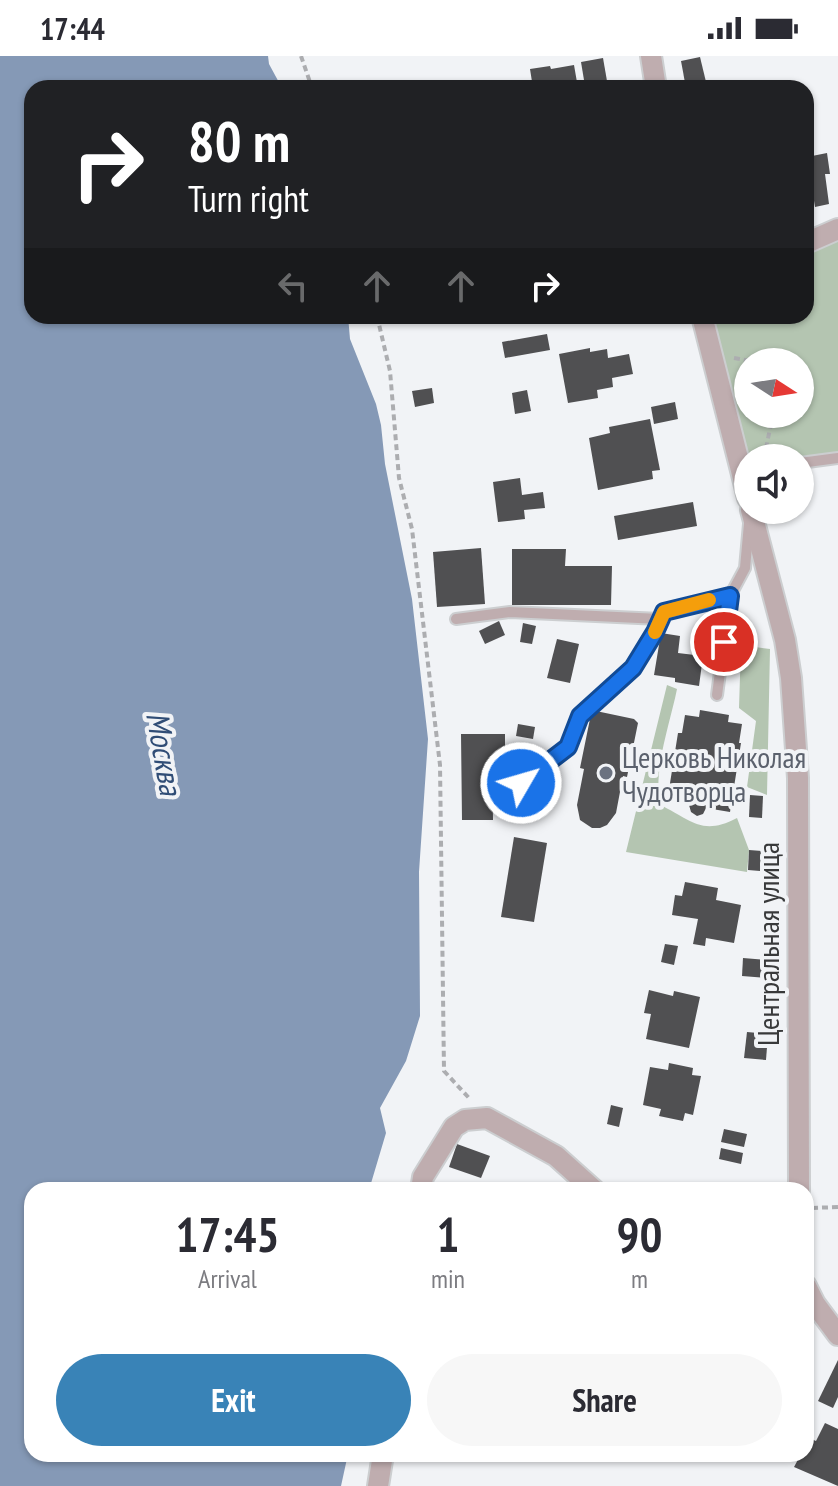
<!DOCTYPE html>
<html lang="en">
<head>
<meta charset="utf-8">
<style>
  :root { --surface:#fff; --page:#f7f7f7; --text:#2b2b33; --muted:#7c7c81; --accent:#3983b7 }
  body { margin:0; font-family:"PT Sans Narrow",sans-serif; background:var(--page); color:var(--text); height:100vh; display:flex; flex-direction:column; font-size:30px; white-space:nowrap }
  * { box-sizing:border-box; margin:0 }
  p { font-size:26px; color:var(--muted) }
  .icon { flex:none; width:44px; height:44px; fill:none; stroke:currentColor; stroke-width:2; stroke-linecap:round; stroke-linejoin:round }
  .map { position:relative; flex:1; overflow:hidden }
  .panel { position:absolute; left:24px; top:1126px; width:790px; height:280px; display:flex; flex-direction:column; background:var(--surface); border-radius:24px; box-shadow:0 2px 6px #0004 }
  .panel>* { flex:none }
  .guide { position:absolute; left:24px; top:24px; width:790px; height:244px; border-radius:24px; box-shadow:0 2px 6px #0004; background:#202124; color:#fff; overflow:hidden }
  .needle { width:52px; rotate:102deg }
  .buttons { position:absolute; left:734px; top:292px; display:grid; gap:16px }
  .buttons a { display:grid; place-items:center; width:80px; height:80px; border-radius:50%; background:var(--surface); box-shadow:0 2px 6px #0004; font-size:40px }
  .pin { position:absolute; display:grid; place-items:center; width:68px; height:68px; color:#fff; margin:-34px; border:4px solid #fff; border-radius:50%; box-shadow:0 2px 8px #0007 }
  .me { position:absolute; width:88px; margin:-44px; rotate:52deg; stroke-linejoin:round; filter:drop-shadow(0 0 6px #0008) }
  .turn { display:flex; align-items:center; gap:28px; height:168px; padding:0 32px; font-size:36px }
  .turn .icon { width:104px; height:104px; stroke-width:2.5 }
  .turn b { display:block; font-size:56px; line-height:68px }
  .lanes { display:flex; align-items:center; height:76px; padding:0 32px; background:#0003; justify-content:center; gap:40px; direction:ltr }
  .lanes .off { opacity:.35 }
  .eta { display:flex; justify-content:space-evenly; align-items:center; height:136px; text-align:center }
  .eta b { font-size:48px; font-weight:700; line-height:56px }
  .button { display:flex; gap:16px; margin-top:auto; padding:16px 32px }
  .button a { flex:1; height:92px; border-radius:48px; background:var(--accent); color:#fff; font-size:32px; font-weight:700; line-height:92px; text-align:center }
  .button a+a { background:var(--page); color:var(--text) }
  .status { display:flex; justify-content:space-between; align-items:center; height:56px; padding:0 40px; background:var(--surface); direction:ltr }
  .status svg { height:22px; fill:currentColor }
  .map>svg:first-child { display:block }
</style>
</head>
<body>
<div class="status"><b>17:44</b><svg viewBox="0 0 49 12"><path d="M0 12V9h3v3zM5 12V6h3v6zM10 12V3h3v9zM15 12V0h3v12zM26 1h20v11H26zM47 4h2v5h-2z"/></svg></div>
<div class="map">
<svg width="838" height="1430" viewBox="0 0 838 1430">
  <rect width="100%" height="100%" fill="#f1f3f6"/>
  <!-- green -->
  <g fill="#b4c5b1" fill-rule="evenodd">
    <path d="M838,183V401L748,402V406L713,260H806V195ZM748,306H800V358H748Z"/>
    <path d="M741,589L770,593L767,739L747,731L756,665L739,652Z"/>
    <path d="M667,629L677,633C670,668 653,713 660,749C691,763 701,781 737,762L749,794L747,816L626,796Z"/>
  </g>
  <!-- water -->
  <path fill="#8599b6" d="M0,0H268L269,8L282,32H32V260H348L350,283L376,348L381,369L385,408L412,543L428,683L419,816L420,960L406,1005L380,1052L386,1077L369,1134H32V1398H348L341,1430H0Z"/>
  <!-- building -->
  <g fill="#505052">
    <path d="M700,1L707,30L686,32L681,5Z"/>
    <path d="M603,2L607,25L585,30L581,6Z"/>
    <path d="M574,9L578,32H533L530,13L550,10L551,13Z"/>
    <path d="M827,97L830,118H825L829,148L815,151L807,101Z"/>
    <path d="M547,278L550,294L505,302L502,286Z"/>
    <path d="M590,292V296L607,293L608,302L629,298L633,318L612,322L613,331L597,334L598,342L568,347L559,298Z"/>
    <path d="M432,332L434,347L415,351L412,335Z"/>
    <path d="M527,334L531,355L515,358L512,337Z"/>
    <path d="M675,346L678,363L654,368L651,351Z"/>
    <path d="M650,363L660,414L652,415L653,423L598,434L589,382L610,377L609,371Z"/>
    <path d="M520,422L522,439L543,436L545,452L524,454L525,463L498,466L493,426Z"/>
    <path d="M693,446L697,470L618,484L614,460Z"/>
    <path d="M481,492L485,548L437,551L433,496Z"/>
    <path d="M512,493H566L565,510H612L611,549H512Z"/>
    <path d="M499,565L505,579L485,588L479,575Z"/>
    <path d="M523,567L536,570L532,588L520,586Z"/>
    <path d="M661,577L680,580L678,597L703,600L699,630L675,626V622L654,619Z"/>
    <path d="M557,583L579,588L570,627L547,622Z"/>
    <path d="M700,654L729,659L728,666L742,668L739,687H741L730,756L706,752L703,758L697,760L691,756L689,749L667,746L678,677H682L685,659L699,661Z"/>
    <path d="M596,655L634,663L638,667L627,721L623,720L616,757L607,769L600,772H592L580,764L577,749L584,713L580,712L591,658Z"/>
    <path d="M518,668L535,671L533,683L516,680Z"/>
    <path d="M461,678H505V704H492L493,764H462Z"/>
    <path d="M750,739L763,740L762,762L749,761Z"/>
    <path d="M514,781L547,787L534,866L501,861Z"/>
    <path d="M749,794L762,795L760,815L748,814Z"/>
    <path d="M685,826L718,832L716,844L741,849L734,887L706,882L705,890L693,888L698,863L672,859L675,839L682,840Z"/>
    <path d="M665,888L678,890L674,909L661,906Z"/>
    <path d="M743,902L768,904L766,922L742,920Z"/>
    <path d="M649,934L673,940L674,935L700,941L689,992L646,983L651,958L644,957Z"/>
    <path d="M747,976L768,978L766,1004L744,1002Z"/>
    <path d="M669,1007L693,1012L692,1019L701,1020L693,1059L685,1057L683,1065L659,1060L661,1053L643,1049L650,1011L668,1014Z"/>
    <path d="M611,1049L623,1052L619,1071L607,1068Z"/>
    <path d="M724,1073L747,1078L744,1091L721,1086Z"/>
    <path d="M457,1088L490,1100L481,1122L449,1111Z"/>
    <path d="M721,1092L743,1097L741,1108L719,1103Z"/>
    <path d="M838,1304V1341L833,1352L818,1345Z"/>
    <path d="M825,1367L838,1373V1430L794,1411L801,1398H806L809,1382L816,1385Z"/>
  </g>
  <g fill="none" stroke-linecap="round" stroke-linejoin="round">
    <!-- lane casing -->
    <g stroke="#ccced0" stroke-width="14">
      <g id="lane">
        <path d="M800,407L838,402"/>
        <path d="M456,563L510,556L660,563"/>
        <path d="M717,639L730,540"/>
        <path d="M521,727L568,691L580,660L633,612L655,576L664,556L730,540L745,512L749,468"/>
      </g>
    </g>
    <!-- street casing -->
    <g stroke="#ccced0" stroke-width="24">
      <g id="street">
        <path d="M651,0L656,32"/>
        <path d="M806,187L838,173"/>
        <path d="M702,260L748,442"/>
        <path d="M751,454L785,584L791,622L798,722L799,1134"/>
        <path d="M421,1134L423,1121L454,1071L465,1064L487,1062L556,1100L594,1134"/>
        <path d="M806,1230L815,1248L838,1279"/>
        <path d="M378,1430L383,1398"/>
      </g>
    </g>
    <!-- path -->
    <g stroke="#acadb0" stroke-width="4" stroke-dasharray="6 4" stroke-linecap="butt">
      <path d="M301,0L312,32"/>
      <path d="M377,260L390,315L399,422L412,473L440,709L444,1015L469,1042"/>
      <path d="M734,302L756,306"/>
      <path d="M764,402L773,358"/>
      <path d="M812,1152L838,1151"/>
    </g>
    <!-- lane -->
    <use href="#lane" stroke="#bfadaf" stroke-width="10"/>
    <!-- street -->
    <use href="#street" stroke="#bfadaf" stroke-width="20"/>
  </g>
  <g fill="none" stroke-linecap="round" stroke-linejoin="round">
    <!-- route casing -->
    <g stroke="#114b97" stroke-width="20">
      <path id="route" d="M521,727L568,691L580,660L633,612L655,576L664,556L730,540L724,586"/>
    </g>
    <!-- route -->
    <use href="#route" stroke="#1a73e8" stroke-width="14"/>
    <!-- slow -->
    <path stroke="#f59e0b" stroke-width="14" d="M655,576L664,556L709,544"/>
  </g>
  <!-- markers -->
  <circle fill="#6b7280" stroke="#f1f3f6" stroke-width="3" cx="606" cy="717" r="8"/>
  <g text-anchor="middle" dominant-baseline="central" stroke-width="8" stroke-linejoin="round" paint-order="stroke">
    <!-- worship labels -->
    <g font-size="30" fill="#5b616d" stroke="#f1f3f6" text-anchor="start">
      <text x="622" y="700">Церковь Николая<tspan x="622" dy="34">Чудотворца</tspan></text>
    </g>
    <!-- street labels -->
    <g font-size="30" fill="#38393a" stroke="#f1f3f6">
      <text transform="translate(767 888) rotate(-90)">Центральная улица</text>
    </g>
    <!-- water labels -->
    <g font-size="32" font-style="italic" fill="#304d76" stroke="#f1f3f6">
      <text transform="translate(165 697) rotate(80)">Москва</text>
    </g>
  </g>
</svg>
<div class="buttons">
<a><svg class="needle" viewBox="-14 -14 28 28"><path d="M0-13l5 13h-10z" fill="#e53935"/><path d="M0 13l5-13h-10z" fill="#7c7c81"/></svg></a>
<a><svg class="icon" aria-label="sound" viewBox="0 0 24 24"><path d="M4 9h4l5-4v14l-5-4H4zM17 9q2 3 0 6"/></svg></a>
</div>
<div class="pin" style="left:724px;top:586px;background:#d93025"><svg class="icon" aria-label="arrive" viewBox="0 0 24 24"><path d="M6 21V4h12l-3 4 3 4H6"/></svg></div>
<svg class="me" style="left:521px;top:727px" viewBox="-20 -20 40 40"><circle r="17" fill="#1a73e8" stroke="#fff" stroke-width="3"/><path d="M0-11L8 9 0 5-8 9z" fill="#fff"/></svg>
<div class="guide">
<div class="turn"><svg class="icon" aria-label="right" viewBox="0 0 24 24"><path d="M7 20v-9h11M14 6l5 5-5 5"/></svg><div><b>80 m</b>Turn right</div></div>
<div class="lanes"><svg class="icon off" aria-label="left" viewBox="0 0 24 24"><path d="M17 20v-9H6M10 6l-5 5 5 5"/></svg><svg class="icon off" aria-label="ahead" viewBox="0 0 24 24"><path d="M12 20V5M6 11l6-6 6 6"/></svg><svg class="icon off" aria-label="ahead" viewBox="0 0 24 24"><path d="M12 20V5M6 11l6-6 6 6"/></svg><svg class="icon" aria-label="right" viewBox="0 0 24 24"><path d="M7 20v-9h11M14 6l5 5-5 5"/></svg></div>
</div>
<section class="panel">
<div class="eta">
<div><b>17:45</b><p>Arrival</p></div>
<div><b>1</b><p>min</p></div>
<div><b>90</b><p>m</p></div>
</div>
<div class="button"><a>Exit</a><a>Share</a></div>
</section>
</div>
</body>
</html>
